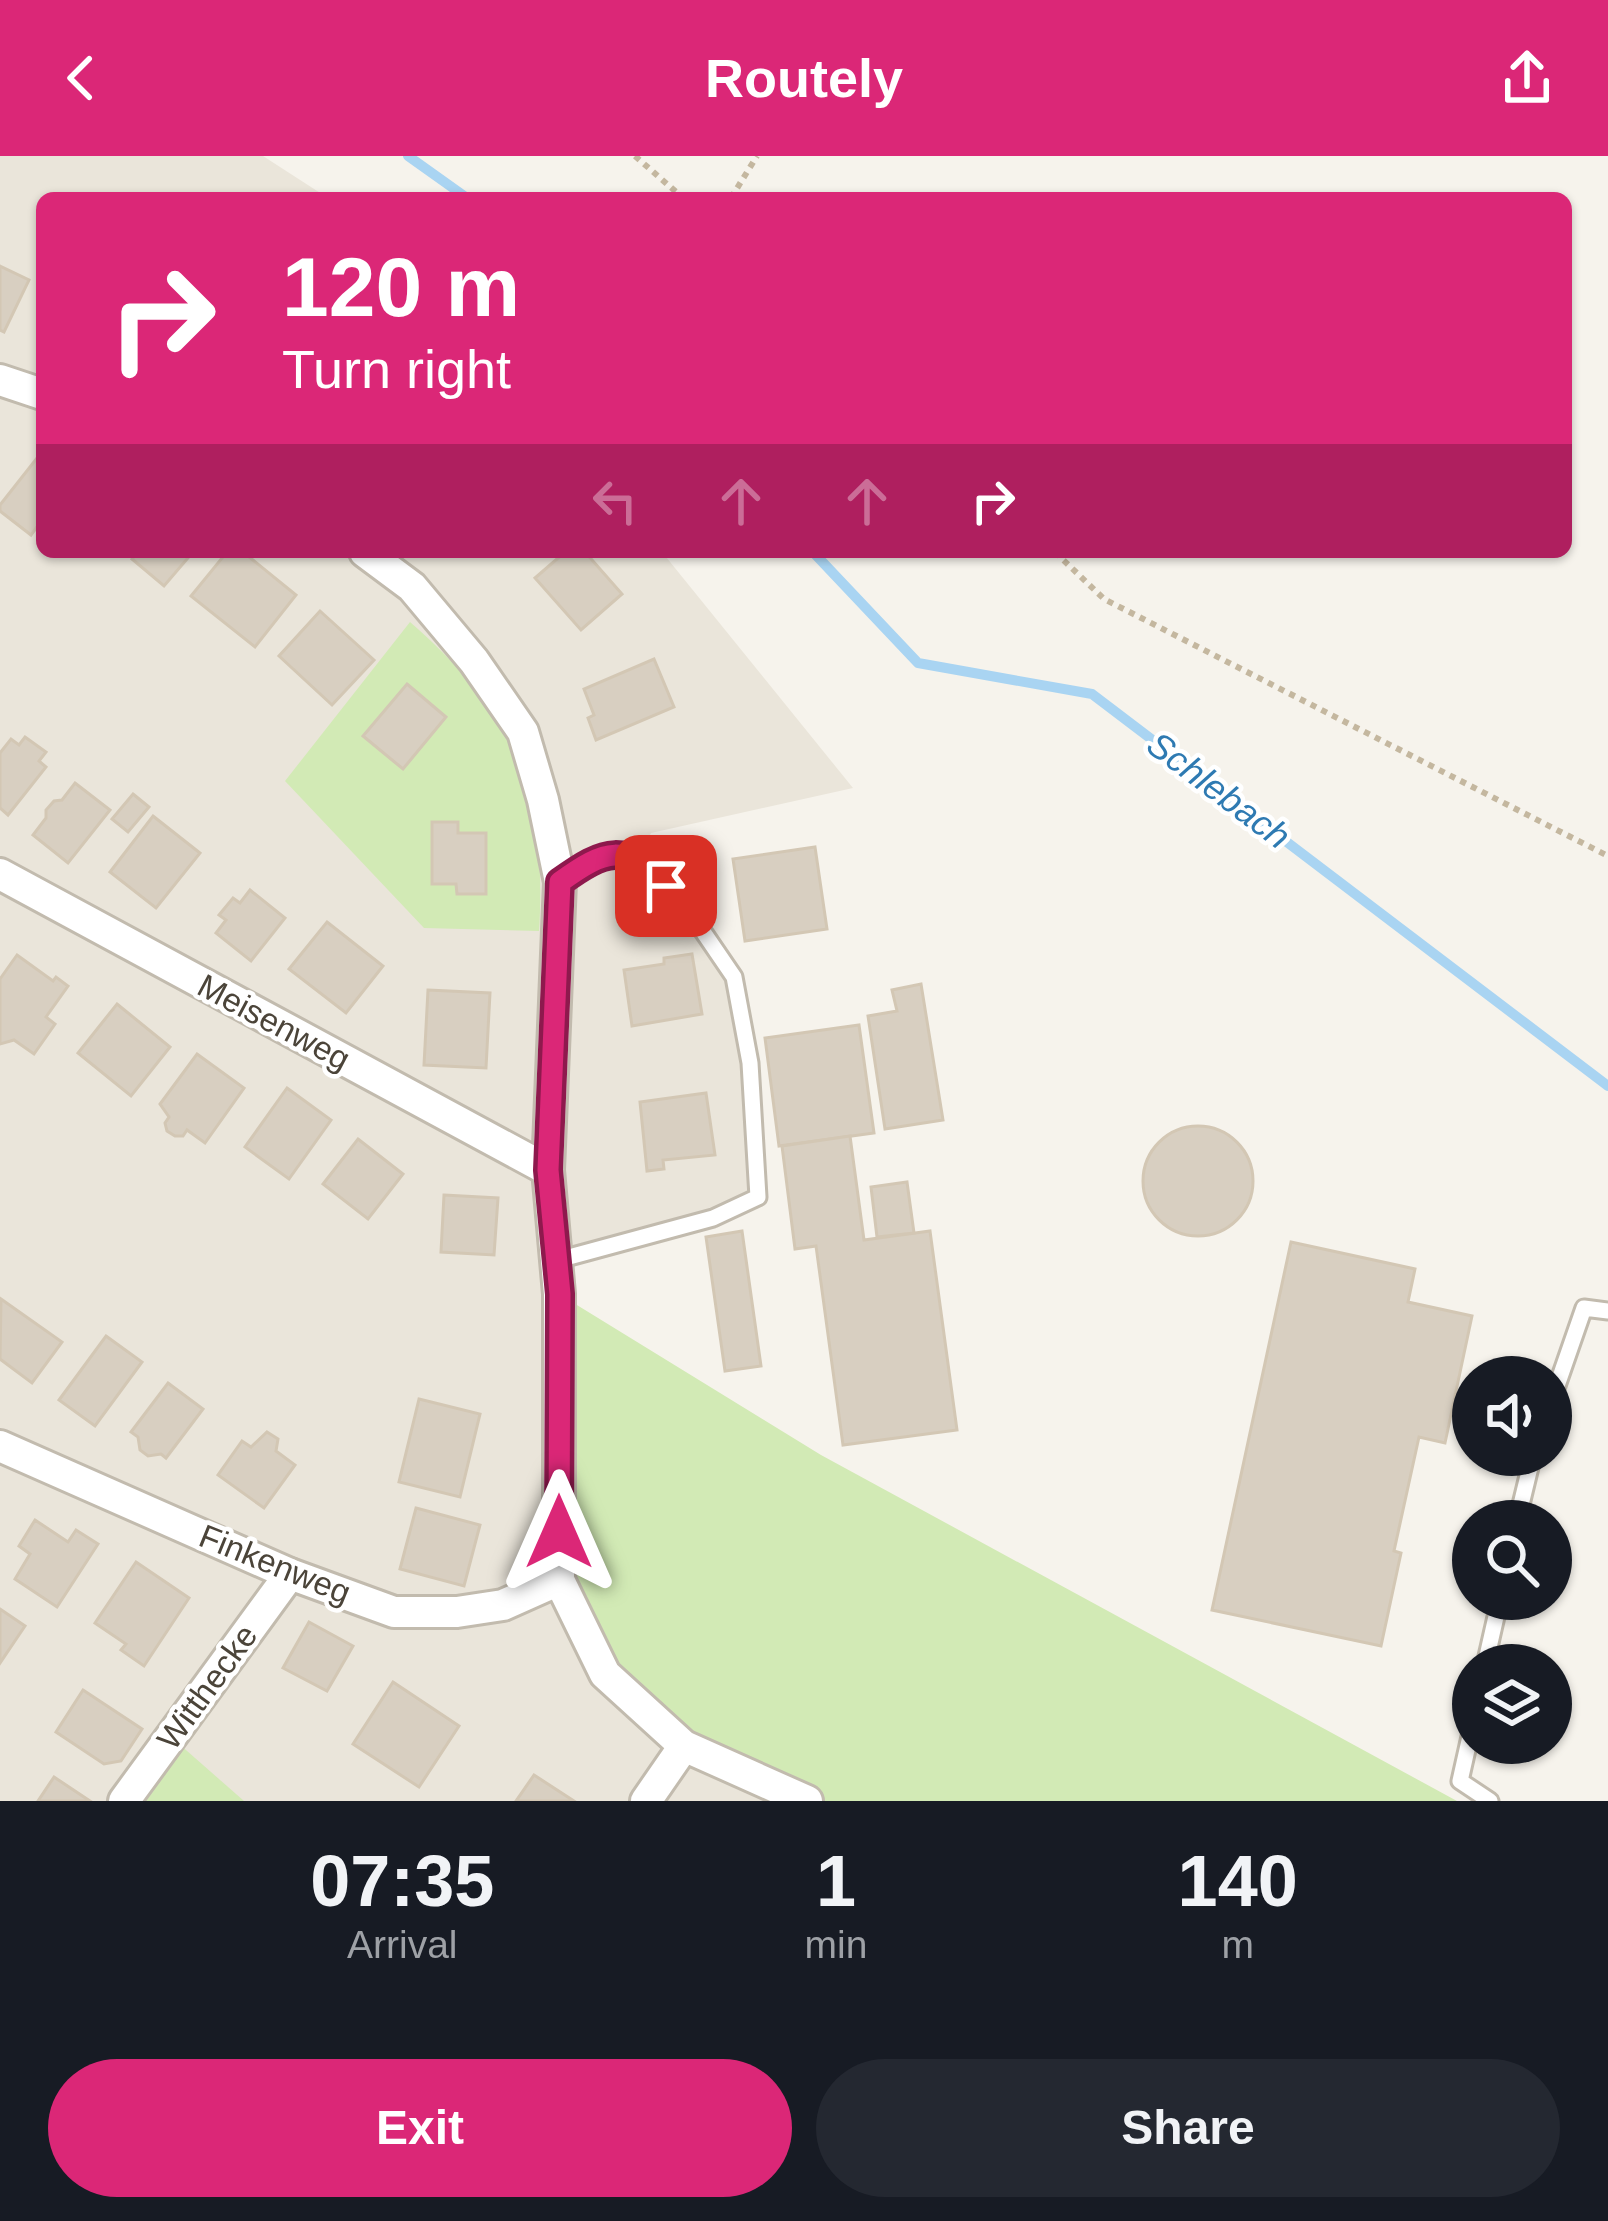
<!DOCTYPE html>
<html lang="en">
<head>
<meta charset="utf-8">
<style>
  :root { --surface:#171b24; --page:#242831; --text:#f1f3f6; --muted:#9ea1a6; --accent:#db2777 }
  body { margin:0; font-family:Helvetica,sans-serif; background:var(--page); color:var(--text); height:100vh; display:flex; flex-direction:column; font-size:45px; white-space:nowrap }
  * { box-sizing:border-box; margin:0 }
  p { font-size:39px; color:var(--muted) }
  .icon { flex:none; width:66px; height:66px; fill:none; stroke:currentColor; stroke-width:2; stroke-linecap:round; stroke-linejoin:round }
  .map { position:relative; height:1645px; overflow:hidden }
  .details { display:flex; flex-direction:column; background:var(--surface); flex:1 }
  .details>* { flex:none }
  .guide { position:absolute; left:36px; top:36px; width:1536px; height:366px; border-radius:18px; box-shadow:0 3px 9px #0004; background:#db2777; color:#fff; overflow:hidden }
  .fabs { position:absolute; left:1452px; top:1200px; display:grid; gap:24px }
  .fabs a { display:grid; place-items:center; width:120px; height:120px; border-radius:50%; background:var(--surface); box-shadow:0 3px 9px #0004; font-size:60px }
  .pin { position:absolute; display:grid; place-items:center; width:102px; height:102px; color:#fff; margin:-51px; border-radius:24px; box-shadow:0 6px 18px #0006 }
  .me { position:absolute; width:132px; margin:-66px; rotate:0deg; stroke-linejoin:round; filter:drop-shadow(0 0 9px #0008) }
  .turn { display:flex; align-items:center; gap:42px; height:252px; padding:0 48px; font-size:54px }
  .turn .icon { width:156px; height:156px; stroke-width:2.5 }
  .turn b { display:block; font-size:84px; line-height:102px }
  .lanes { display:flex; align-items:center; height:114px; padding:0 48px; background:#0003; justify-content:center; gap:60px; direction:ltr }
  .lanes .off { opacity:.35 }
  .eta { display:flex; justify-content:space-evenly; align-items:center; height:204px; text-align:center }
  .eta b { font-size:72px; font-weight:700; line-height:84px }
  .primary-button { display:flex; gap:24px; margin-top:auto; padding:24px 48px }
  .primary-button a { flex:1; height:138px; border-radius:72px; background:var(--accent); color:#fff; font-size:48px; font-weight:700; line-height:138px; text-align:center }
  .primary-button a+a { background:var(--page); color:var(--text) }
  header { display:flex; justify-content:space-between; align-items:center; height:156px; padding:0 48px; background:var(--accent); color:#fff; font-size:54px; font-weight:700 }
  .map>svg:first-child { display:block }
</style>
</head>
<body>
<header><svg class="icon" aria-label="back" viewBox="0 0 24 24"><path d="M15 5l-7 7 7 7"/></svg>Routely<svg class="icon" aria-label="share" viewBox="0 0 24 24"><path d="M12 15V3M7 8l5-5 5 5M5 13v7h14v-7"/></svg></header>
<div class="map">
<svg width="1608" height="1645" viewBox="0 0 1608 1645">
  <rect width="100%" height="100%" fill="#f6f3ec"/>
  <!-- residential -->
  <path fill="#eae5da" d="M0,0H263L328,42H42V396H662L853,632L651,677L640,701L734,824L758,1039L713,1062L558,1104L559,1138L793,1645H0Z"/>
  <!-- green -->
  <g fill="#d2eab5">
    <path d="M410,466C512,554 548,640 539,775L424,772L285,625Z"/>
    <path d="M559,1138L821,1299L1457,1645H807L684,1590L574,1457Z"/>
    <path d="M170,1580L244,1645H124Z"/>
  </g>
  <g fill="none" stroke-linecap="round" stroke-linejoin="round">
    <!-- stream -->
    <g stroke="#a9d4f2" stroke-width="10">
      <path d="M408,0L467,42"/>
      <path d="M813,396L918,507L1092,538L1608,930"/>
    </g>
  </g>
  <!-- building -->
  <g fill="#d8cfc1" stroke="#d3c7b4" stroke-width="3">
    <path d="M0,110L29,124L4,176L0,174Z"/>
    <path d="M41,297L42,364L31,379L0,355V349Z"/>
    <path d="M138,396H193L164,430L132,403Z"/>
    <path d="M227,396H243L296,439L255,491L191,440Z"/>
    <path d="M565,396H585L622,438L581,474L535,422Z"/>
    <path d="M320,455L374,504L332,549L279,500Z"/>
    <path d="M654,503L674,551L596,584L588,562L594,559L584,533Z"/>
    <path d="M407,528L446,561L403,613L363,580Z"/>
    <path d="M25,581L46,596L39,605L46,611L8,659L0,652V597L11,583L19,589Z"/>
    <path d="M75,627L110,654L68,707L33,679L46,662V654L54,645L62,644Z"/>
    <path d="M133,638L149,651L128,676L112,663Z"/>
    <path d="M153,660L200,697L156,752L110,716Z"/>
    <path d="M432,666H458V677H486V738H457L456,728H432Z"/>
    <path d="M815,691L827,773L745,785L733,703Z"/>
    <path d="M250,734L285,762L251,805L216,777L226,764L219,759L233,742L240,747Z"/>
    <path d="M327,766L383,810L346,857L289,813Z"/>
    <path d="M692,798L702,858L632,870L624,814L664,808V802Z"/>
    <path d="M17,799L53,825L56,821L68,830L46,861L55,868L34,898L14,884L0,888V823Z"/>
    <path d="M921,828L943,964L885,973L868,860L897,855L892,834Z"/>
    <path d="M428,834L490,837L486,912L424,909Z"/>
    <path d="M117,848L170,891L131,940L78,897Z"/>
    <path d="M859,869L874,977L779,990L765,882Z"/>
    <path d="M197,898L244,932L205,987L187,974L183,980H175L167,975L165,967L169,961L160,948Z"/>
    <path d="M287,932L331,964L289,1023L245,991Z"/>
    <path d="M706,937L715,999L663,1004L664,1013L647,1015L640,946Z"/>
    <circle cx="1198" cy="1025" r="55"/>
    <path d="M850,980L864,1084L930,1075L957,1274L843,1289L816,1090L795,1093L782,990Z"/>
    <path d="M358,983L403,1018L368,1063L323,1028Z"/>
    <path d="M907,1026L914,1077L877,1081L871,1031Z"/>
    <path d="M444,1039L498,1042L494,1099L441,1096Z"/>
    <path d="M742,1075L761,1210L725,1215L706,1081Z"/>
    <path d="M1291,1086L1415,1113L1408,1146L1472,1160L1445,1287L1419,1281L1394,1395L1401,1397L1381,1490L1212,1454Z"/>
    <path d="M1,1143L62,1186L32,1227L0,1203Z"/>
    <path d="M106,1180L142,1206L95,1270L59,1244Z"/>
    <path d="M168,1227L203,1253L166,1302L161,1298L148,1300L140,1294L138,1281L131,1276Z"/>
    <path d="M419,1243L480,1258L460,1341L399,1326Z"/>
    <path d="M267,1276L278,1283L276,1295L295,1309L264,1352L218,1319L242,1285L251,1291Z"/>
    <path d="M416,1352L480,1369L464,1430L400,1413Z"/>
    <path d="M35,1364L68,1386L76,1374L98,1388L57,1451L15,1423L30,1398L19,1390Z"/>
    <path d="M136,1406L189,1442L144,1510L121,1494L126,1488L95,1467Z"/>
    <path d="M0,1453L25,1470L0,1507Z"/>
    <path d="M309,1466L353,1490L327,1535L283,1512Z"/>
    <path d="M393,1526L459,1570L419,1631L353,1588Z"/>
    <path d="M83,1534L142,1573L121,1605L104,1608L56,1576Z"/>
    <path d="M534,1619L574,1645H516Z"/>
    <path d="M54,1621L90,1645H38Z"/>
  </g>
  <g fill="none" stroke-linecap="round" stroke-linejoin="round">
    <!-- service casing -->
    <g stroke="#c2bbae" stroke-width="21">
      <g id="service">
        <path d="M558,1104L713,1062L758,1041L750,907L734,821L689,755L642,705L613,698L590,704L560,726"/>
        <path d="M1551,1247L1584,1152L1608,1155"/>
        <path d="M1517,1365L1533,1299"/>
        <path d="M1485,1509L1500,1443"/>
        <path d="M1473,1567L1460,1625L1490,1645"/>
      </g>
    </g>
    <!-- minor casing -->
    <g stroke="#c2bbae" stroke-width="36">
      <g id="minor">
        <path d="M0,224L42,238"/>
        <path d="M365,396L412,431L474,505L523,576L543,644L560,726L548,1014L559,1138V1424L605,1518L684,1590L807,1645"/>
        <path d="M0,718L548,1014"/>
        <path d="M0,1290L290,1418L394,1456H457L503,1449L559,1424"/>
        <path d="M124,1645L290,1418"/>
        <path d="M646,1645L684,1590"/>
      </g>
    </g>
    <!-- path -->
    <g stroke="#c4b79f" stroke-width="6" stroke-dasharray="6 6" stroke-linecap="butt">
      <path d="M635,0L683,42"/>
      <path d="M731,42L757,0"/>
      <path d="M1055,396L1104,443L1608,700"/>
    </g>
    <!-- service -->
    <use href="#service" stroke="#fff" stroke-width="15"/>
    <!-- minor -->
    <use href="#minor" stroke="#fff" stroke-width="30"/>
  </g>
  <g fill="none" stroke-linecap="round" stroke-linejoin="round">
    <!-- route casing -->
    <g stroke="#8e194d" stroke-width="30">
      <path id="route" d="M559,1376L560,1138L548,1014L560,726C606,693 625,686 666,730"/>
    </g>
    <!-- route -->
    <use href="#route" stroke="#db2777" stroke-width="21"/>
  </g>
  <g text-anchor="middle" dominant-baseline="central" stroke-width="9" stroke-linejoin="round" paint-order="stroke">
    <!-- street labels -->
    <g font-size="33" fill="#4b4439" stroke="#fff">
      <text transform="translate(274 866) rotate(28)">Meisenweg</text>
      <text transform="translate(275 1408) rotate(22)">Finkenweg</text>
      <text transform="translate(207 1531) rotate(-54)">Witthecke</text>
    </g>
    <!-- water labels -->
    <g font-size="36" font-style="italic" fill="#2e7ab2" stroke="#fff">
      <text transform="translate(1219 634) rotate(37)">Schlebach</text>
    </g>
  </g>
</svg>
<div class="fabs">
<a><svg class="icon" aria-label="sound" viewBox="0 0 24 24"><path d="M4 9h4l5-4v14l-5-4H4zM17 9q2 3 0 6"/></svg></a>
<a><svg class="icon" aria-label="search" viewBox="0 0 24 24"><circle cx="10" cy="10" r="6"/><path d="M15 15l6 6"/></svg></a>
<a><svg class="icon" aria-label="layers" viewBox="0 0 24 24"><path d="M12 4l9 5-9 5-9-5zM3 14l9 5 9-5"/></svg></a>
</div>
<div class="pin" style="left:666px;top:730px;background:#d93025"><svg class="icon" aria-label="arrive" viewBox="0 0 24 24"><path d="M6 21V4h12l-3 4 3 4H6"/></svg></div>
<svg class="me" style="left:559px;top:1376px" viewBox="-20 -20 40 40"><path d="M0-17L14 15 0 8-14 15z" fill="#db2777" stroke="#fff" stroke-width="4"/></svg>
<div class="guide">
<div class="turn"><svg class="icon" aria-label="right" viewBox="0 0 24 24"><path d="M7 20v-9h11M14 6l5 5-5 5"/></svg><div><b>120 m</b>Turn right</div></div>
<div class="lanes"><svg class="icon off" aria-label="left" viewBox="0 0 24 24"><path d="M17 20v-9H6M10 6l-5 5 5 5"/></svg><svg class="icon off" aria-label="ahead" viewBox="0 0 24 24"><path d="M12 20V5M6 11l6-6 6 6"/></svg><svg class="icon off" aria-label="ahead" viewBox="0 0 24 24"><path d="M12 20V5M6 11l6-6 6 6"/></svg><svg class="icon" aria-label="right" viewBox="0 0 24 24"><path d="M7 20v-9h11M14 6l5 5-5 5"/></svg></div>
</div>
</div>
<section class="details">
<div class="eta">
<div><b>07:35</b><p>Arrival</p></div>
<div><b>1</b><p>min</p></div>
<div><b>140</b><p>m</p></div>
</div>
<div class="primary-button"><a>Exit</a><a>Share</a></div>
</section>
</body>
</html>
